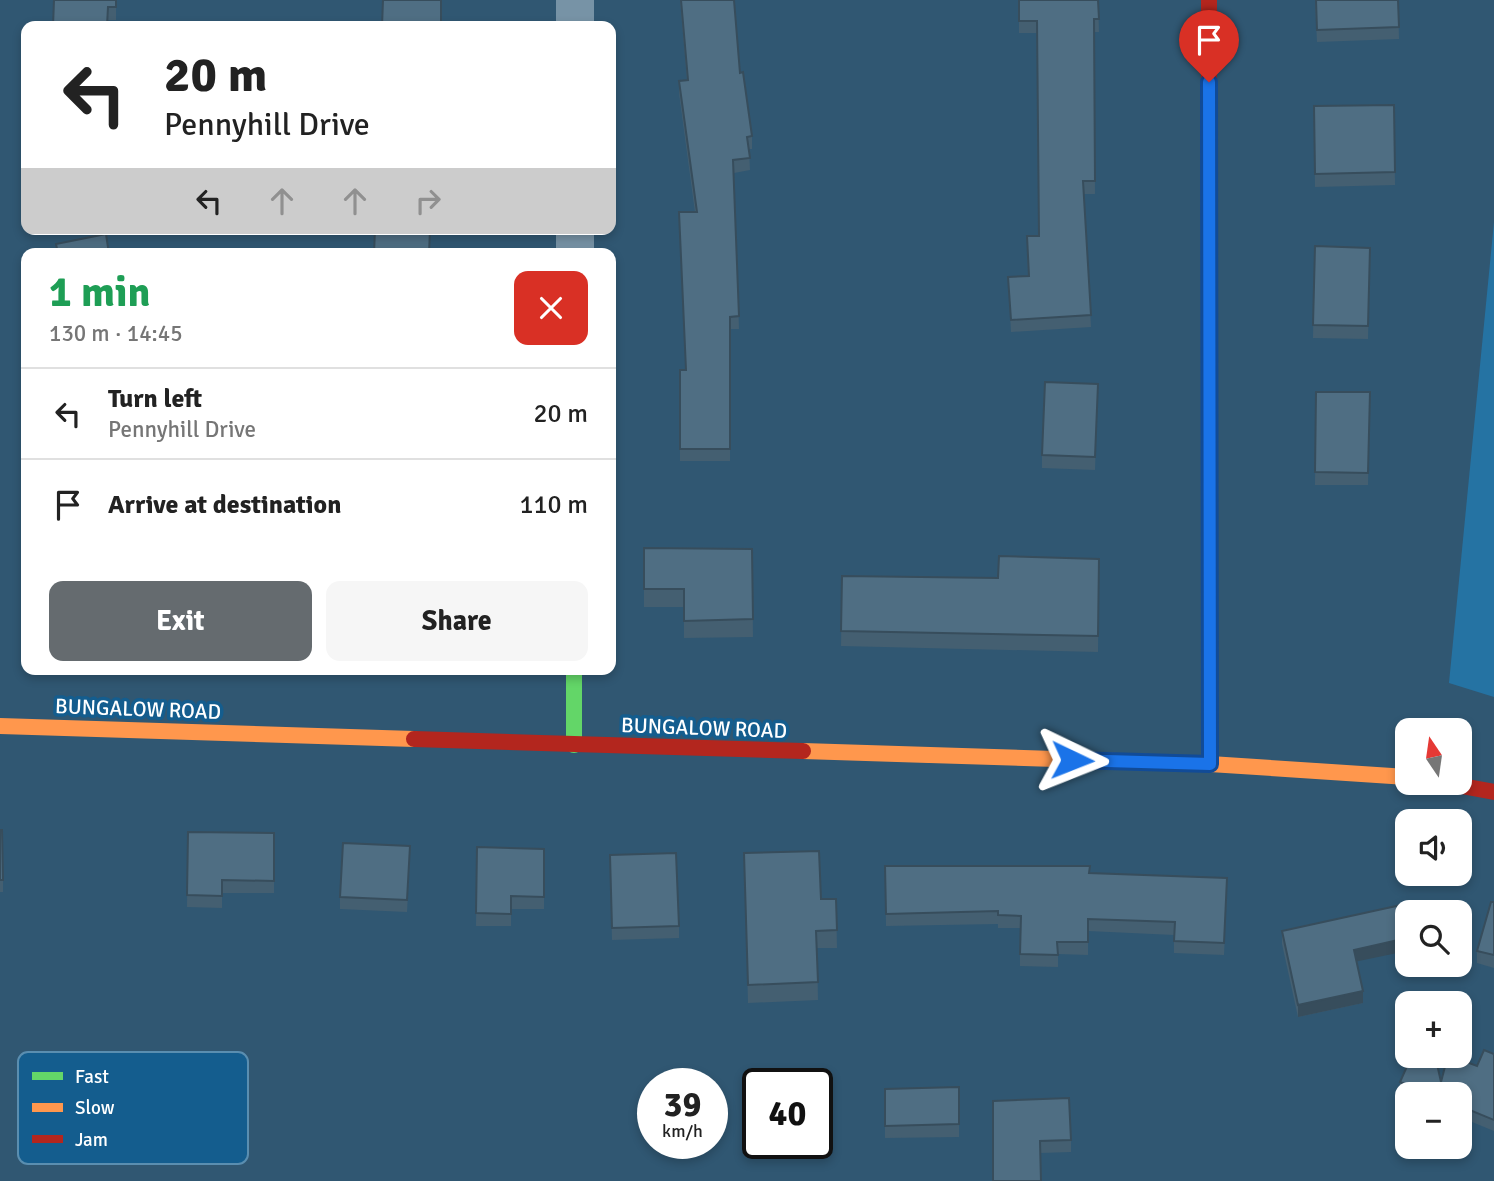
<!DOCTYPE html>
<html lang="en">
<head>
<meta charset="utf-8">
<style>
  :root { --surface:#fff; --page:#f6f6f6; --text:#222; --muted:#767676; --line:#e0e0e0; --accent:#656b6f }
  body { margin:0; font-family:Signika,sans-serif; background:var(--page); color:var(--text); height:100vh; display:flex; flex-direction:column; font-size:26px; white-space:nowrap }
  * { box-sizing:border-box; margin:0 }
  p { font-size:23px; color:var(--muted) }
  .icon { flex:none; width:38px; height:38px; fill:none; stroke:currentColor; stroke-width:2; stroke-linecap:round; stroke-linejoin:round }
  .map { position:relative; flex:1; overflow:hidden }
  .drawer { position:absolute; left:21px; top:248px; width:595px; height:427px; display:flex; flex-direction:column; background:var(--surface); border-radius:14px; box-shadow:0 4px 10px #0003 }
  .drawer>* { flex:none }
  .banner { position:absolute; left:21px; top:21px; width:595px; height:214px; border-radius:14px; box-shadow:0 4px 10px #0003; background:#fff; color:var(--text); overflow:hidden }
  .needle { width:46px; rotate:347deg }
  .fabs { position:absolute; left:1395px; top:718px; display:grid; gap:14px }
  .fabs a { display:grid; place-items:center; width:77px; height:77px; border-radius:14px; background:var(--surface); box-shadow:0 4px 10px #0003; font-size:35px }
  .speed { position:absolute; left:637px; top:1068px; display:flex; gap:14px; font-size:35px; font-weight:700; text-align:center }
  .speed>* { display:grid; place-content:center; width:91px; height:91px; border-radius:50%; background:var(--surface); box-shadow:0 4px 10px #0003; line-height:1 }
  .speed small { font-size:18px; font-weight:400 }
  .speed .limit { border:4px solid #111; border-radius:10px; background:#fff; color:#111 }
  .pin { position:absolute; display:grid; place-items:center; width:60px; height:60px; color:#fff; margin:-72px -30px; border-radius:50% 50% 50% 0; rotate:-45deg; box-shadow:0 0 7px #0007 }
  .pin .icon { rotate:45deg }
  .me { position:absolute; width:77px; margin:-38px; rotate:92deg; stroke-linejoin:round; filter:drop-shadow(0 0 5px #0008) }
  .turn { display:flex; align-items:center; gap:24px; height:147px; padding:0 28px; font-size:32px }
  .turn .icon { width:91px; height:91px; stroke-width:2.5 }
  .turn b { display:block; font-size:49px; line-height:60px }
  .lanes { display:flex; align-items:center; height:66px; padding:0 28px; background:#0003; justify-content:center; gap:35px; direction:ltr }
  .lanes .off { opacity:.35 }
  .round { display:grid; place-items:center; flex:none; width:74px; height:74px; border-radius:14px; background:var(--page) }
  .headline { display:flex; align-items:center; justify-content:space-between; height:119px; padding:0 28px }
  h1 { font-size:42px; font-weight:700; line-height:52px; color:#1e9e55 }
  .cta { display:flex; gap:14px; margin-top:auto; padding:14px 28px }
  .cta a { flex:1; height:80px; border-radius:14px; background:var(--accent); color:#fff; font-size:28px; font-weight:700; line-height:80px; text-align:center }
  .cta a+a { background:var(--page); color:var(--text) }
  ul { padding:0; list-style:none }
  li { display:flex; align-items:center; gap:21px; height:91px; padding:0 28px; border-top:2px solid var(--line) }
  li div { flex:1 }
  li b { display:block; font-size:26px }
  li em { font-style:normal }
  .map>svg:first-child { display:block }
</style>
</head>
<body>
<div class="map">
<svg width="1494" height="1181" viewBox="0 0 1494 1181">
  <rect width="100%" height="100%" fill="#305772"/>
  <!-- green -->
  <path fill="#2573a3" d="M1494,222V697L1449,683Z"/>
  <g fill="none" stroke-linecap="round" stroke-linejoin="round">
    <!-- street -->
    <g stroke="#7793a6" stroke-width="38">
      <path d="M575,26V0"/>
      <path d="M575,254V229"/>
    </g>
    <!-- fast -->
    <path stroke="#63d668" stroke-width="16" d="M574,670V745"/>
    <!-- slow -->
    <g stroke="#ff974d" stroke-width="16">
      <path d="M1209,288L1210,764"/>
      <path d="M0,726L414,739"/>
      <path d="M803,751L1210,764L1407,777"/>
    </g>
    <!-- jam -->
    <g stroke="#b3261e" stroke-width="16">
      <path d="M1209,0V288"/>
      <path d="M414,739L803,751"/>
      <path d="M1440,782L1494,792"/>
    </g>
  </g>
  <!-- wall -->
  <g fill="#445f71">
    <path d="M116,0V20H108L53,26Z"/>
    <path d="M680,0H734L740,73L752,136V149H749L750,170L734,173L739,329H730V461H680V370H686L679,212H695L679,93V81L687,80Z"/>
    <path d="M1019,0H1098L1099,32H1094L1095,194H1084L1091,327L1011,332L1008,277L1028,276L1027,236H1039L1037,33H1019Z"/>
    <path d="M1315,0H1398L1399,39L1317,42Z"/>
    <path d="M1394,105L1395,185L1315,187L1314,106Z"/>
    <path d="M1315,246L1370,248L1368,339L1313,338Z"/>
    <path d="M1098,384L1095,470L1042,468V455Z"/>
    <path d="M1316,392H1370L1368,485H1315Z"/>
    <path d="M644,548L752,549L753,637L684,638V607H644Z"/>
    <path d="M1099,559L1098,652L841,646L842,576L998,578Z"/>
    <path d="M0,830L3,880V892H0Z"/>
    <path d="M188,832L274,833V893H222V908L187,907Z"/>
    <path d="M477,847L544,849V909H511V926H476Z"/>
    <path d="M744,853L821,899H836L837,948H817L818,1000L748,1003Z"/>
    <path d="M610,855L679,926V938L612,940Z"/>
    <path d="M410,858L407,912L340,909V897Z"/>
    <path d="M885,866L1089,873L1227,890L1224,955L1174,953V935L1088,931V955L1058,954V967L1020,966V928H998V924L886,926Z"/>
    <path d="M1494,902V968L1477,963V951Z"/>
    <path d="M1282,931L1357,962L1363,1003L1298,1017L1282,944Z"/>
    <path d="M1494,1054V1131L1460,1117V1094H1407V1096L1400,1093V1082H1441L1477,1066Z"/>
    <path d="M959,1087V1137L885,1138V1089Z"/>
    <path d="M993,1101L1071,1140V1152L1040,1153Z"/>
  </g>
  <!-- shaded-wall -->
  <g fill="#374d5c">
    <path d="M1407,938V951L1354,962V950Z"/>
    <path d="M1363,991V1003L1298,1017V1005Z"/>
  </g>
  <!-- building -->
  <g fill="#4f6e83" stroke="#374d5c" stroke-width="2">
    <path d="M54,0H116V7H108L107,26H53Z"/>
    <path d="M383,0H441V26H382Z"/>
    <path d="M681,0H734L740,73L743,72L752,136L747,137L750,158L733,160L739,316L730,317V449H680V370H686L679,212H697L679,81L688,80Z"/>
    <path d="M1019,0H1098L1099,19H1094L1095,181H1083L1091,315L1011,320L1008,277L1029,276L1027,236H1039L1037,21H1019Z"/>
    <path d="M1316,0H1398L1399,27L1317,30Z"/>
    <path d="M1394,105L1395,172L1315,174L1314,106Z"/>
    <path d="M375,229H430L429,254H374Z"/>
    <path d="M106,234L109,254H58L56,244Z"/>
    <path d="M1315,246L1370,248L1368,326L1313,325Z"/>
    <path d="M1045,382L1098,384L1095,457L1042,455Z"/>
    <path d="M1316,392H1370L1368,473L1315,472Z"/>
    <path d="M644,548L752,549L753,619L684,621V589H644Z"/>
    <path d="M999,556L1099,559L1098,636L841,631L842,576L998,578Z"/>
    <path d="M0,830H2L3,880H0Z"/>
    <path d="M188,832L274,833V881L222,880V896L187,895Z"/>
    <path d="M343,843L410,846L407,900L340,897Z"/>
    <path d="M477,847L544,849V897L511,896V914L476,913Z"/>
    <path d="M819,851L821,899H836L837,930L816,931L818,982L748,985L744,853Z"/>
    <path d="M676,853L679,926L612,928L610,855Z"/>
    <path d="M885,866H1090L1089,873L1227,878L1224,943L1174,941L1175,922L1088,919V942H1057L1058,955L1020,954L1021,916L998,915V911L886,914Z"/>
    <path d="M1491,902H1494V955L1477,951Z"/>
    <path d="M1401,905L1407,932V938L1354,950L1363,991L1298,1005L1282,931Z"/>
    <path d="M1484,1050L1494,1054V1120L1460,1106V1094H1429L1400,1082L1412,1055H1435L1441,1082L1448,1055L1477,1066Z"/>
    <path d="M959,1087V1124L885,1126V1089Z"/>
    <path d="M1069,1098L1071,1140L1040,1141L1041,1181H993V1101Z"/>
  </g>
  <g fill="none" stroke-linecap="round" stroke-linejoin="round">
    <!-- route casing -->
    <g stroke="#114b97" stroke-width="18">
      <path id="route" d="M1072,760L1210,764L1209,82"/>
    </g>
    <!-- route -->
    <use href="#route" stroke="#1a73e8" stroke-width="12"/>
  </g>
  <g text-anchor="middle" dominant-baseline="central" stroke-width="7" stroke-linejoin="round" paint-order="stroke">
    <!-- street labels -->
    <g font-size="21" fill="#fff" stroke="#145d8e">
      <text transform="translate(138 709) rotate(2)">BUNGALOW ROAD</text>
      <text transform="translate(704 728) rotate(2)">BUNGALOW ROAD</text>
    </g>
  </g>
  <!-- legend -->
  <rect x="18" y="1052" width="230" height="112" rx="10" fill="#145d8e" stroke="#5a8eb0" stroke-width="2"/>
  <rect x="32" y="1072" width="31" height="8" fill="#63d668"/>
  <rect x="32" y="1103" width="31" height="9" fill="#ff974d"/>
  <rect x="32" y="1135" width="31" height="8" fill="#b3261e"/>
  <g font-size="19" fill="#fff">
    <text x="75" y="1083">Fast</text>
    <text x="75" y="1114">Slow</text>
    <text x="75" y="1146">Jam</text>
  </g>
</svg>
<div class="fabs">
<a><svg class="needle" viewBox="-14 -14 28 28"><path d="M0-13l5 13h-10z" fill="#e53935"/><path d="M0 13l5-13h-10z" fill="#767676"/></svg></a>
<a><svg class="icon" aria-label="sound" viewBox="0 0 24 24"><path d="M4 9h4l5-4v14l-5-4H4zM17 9q2 3 0 6"/></svg></a>
<a><svg class="icon" aria-label="search" viewBox="0 0 24 24"><circle cx="10" cy="10" r="6"/><path d="M15 15l6 6"/></svg></a>
<a>+</a>
<a>−</a>
</div>
<div class="speed"><div>39<small>km/h</small></div><div class="limit">40</div></div>
<div class="pin" style="left:1209px;top:82px;background:#d93025"><svg class="icon" aria-label="arrive" viewBox="0 0 24 24"><path d="M6 21V4h12l-3 4 3 4H6"/></svg></div>
<svg class="me" style="left:1072px;top:760px" viewBox="-20 -20 40 40"><path d="M0-17L14 15 0 8-14 15z" fill="#1a73e8" stroke="#fff" stroke-width="4"/></svg>
<div class="banner">
<div class="turn"><svg class="icon" aria-label="left" viewBox="0 0 24 24"><path d="M17 20v-9H6M10 6l-5 5 5 5"/></svg><div><b>20 m</b>Pennyhill Drive</div></div>
<div class="lanes"><svg class="icon" aria-label="left" viewBox="0 0 24 24"><path d="M17 20v-9H6M10 6l-5 5 5 5"/></svg><svg class="icon off" aria-label="ahead" viewBox="0 0 24 24"><path d="M12 20V5M6 11l6-6 6 6"/></svg><svg class="icon off" aria-label="ahead" viewBox="0 0 24 24"><path d="M12 20V5M6 11l6-6 6 6"/></svg><svg class="icon off" aria-label="right" viewBox="0 0 24 24"><path d="M7 20v-9h11M14 6l5 5-5 5"/></svg></div>
</div>
<section class="drawer">
<div class="headline"><div><h1>1 min</h1><p>130 m · 14:45</p></div><a class="round" style="background:#d93025;color:#fff"><svg class="icon" aria-label="close" viewBox="0 0 24 24"><path d="M6 6l12 12M18 6L6 18"/></svg></a></div>
<ul>
<li><svg class="icon" aria-label="left" viewBox="0 0 24 24"><path d="M17 20v-9H6M10 6l-5 5 5 5"/></svg><div><b>Turn left</b><p>Pennyhill Drive</p></div><em>20 m</em></li>
<li><svg class="icon" aria-label="arrive" viewBox="0 0 24 24"><path d="M6 21V4h12l-3 4 3 4H6"/></svg><div><b>Arrive at destination</b></div><em>110 m</em></li>
</ul>
<div class="cta"><a>Exit</a><a>Share</a></div>
</section>
</div>
</body>
</html>
